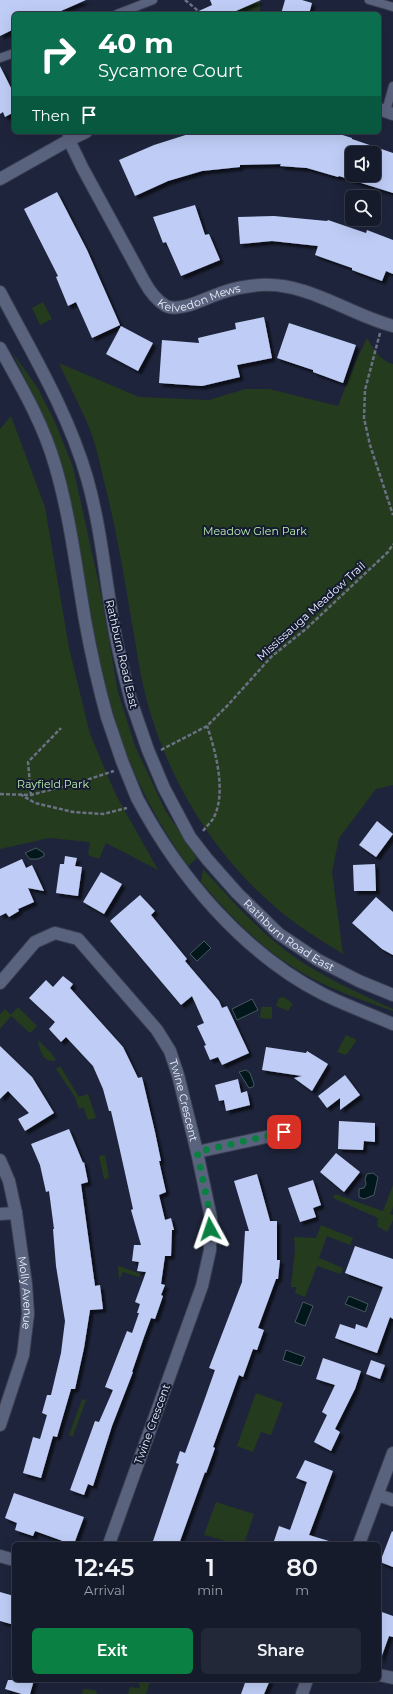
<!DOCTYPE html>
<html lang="en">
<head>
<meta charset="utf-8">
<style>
  :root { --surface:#161b2c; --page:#232838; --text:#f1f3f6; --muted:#9ea1a9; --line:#353948; --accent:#0b8043 }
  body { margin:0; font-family:Montserrat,sans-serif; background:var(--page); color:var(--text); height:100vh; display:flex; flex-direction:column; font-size:15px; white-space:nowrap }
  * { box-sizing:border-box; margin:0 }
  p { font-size:13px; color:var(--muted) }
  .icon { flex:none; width:22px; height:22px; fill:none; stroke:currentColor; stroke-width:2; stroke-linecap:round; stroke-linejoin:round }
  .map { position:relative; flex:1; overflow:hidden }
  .sheet { position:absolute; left:12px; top:1542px; width:369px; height:140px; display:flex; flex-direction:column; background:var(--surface); border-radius:6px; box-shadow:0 4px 16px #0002,0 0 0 1px var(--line) }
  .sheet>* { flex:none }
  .guide { position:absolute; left:12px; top:12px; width:369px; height:122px; border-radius:6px; box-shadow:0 4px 16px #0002,0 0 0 1px var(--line); background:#0b6e4f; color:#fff; overflow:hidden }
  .controls { position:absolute; left:345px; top:146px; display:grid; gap:8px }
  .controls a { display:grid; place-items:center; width:36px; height:36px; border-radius:6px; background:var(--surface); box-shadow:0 4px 16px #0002,0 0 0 1px var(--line); font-size:20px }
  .pin { position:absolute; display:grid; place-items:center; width:34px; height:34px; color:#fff; margin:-17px; border-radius:8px; box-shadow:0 2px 6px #0006 }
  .me { position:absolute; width:44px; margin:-22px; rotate:355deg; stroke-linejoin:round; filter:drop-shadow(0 0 3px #0008) }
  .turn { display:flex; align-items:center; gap:14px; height:84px; padding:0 20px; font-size:18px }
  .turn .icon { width:52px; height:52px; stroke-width:2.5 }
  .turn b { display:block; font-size:28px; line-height:34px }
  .then { display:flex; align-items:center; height:38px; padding:0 20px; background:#0003; gap:8px; font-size:15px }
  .eta { display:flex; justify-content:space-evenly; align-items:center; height:68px; text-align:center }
  .eta b { font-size:24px; font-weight:600; line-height:28px }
  .cta { display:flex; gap:8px; margin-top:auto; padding:8px 20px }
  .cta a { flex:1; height:46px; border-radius:6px; background:var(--accent); color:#fff; font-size:16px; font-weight:600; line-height:46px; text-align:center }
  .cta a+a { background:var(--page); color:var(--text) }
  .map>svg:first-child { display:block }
</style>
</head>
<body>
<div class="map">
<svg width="393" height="1694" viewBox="0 0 393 1694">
  <defs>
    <filter id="shadow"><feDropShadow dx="3.5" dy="3.5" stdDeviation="1" flood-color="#0009"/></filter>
  </defs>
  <rect width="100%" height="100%" fill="#1e243b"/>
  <!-- green -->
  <g fill="#253b1e">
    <path d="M260,0V14H229Z"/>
    <path d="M43,302L52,319L40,325L32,308Z"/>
    <path d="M367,338C373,348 380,361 393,364V785L376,789L339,838L332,872L343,954C319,939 294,924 273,905C206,847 158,762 141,675C129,609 120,542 103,477C100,464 97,450 93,438C84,412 70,388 59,363L139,397L209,400L245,389H269L338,406L355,363Z"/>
    <path d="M12,352L37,387L55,422L73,467L100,589L118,692L135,746L165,810L197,858L188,866C163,830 140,791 125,749C91,655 85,553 58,457C48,420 28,386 12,352Z"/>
    <path d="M11,416L45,507L69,648L90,734L116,795L158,870L106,843L99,859L88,855L90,842L49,838L0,849V429Z"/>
    <path d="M203,869C227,895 250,921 276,943C311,972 352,990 393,1009V1011C364,1001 335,991 308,976C265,952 233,919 201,882Z"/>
    <path d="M284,997L293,1004L288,1011L276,1006L279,998Z"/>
    <path d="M18,1007L37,1026L30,1033L11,1016L0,1029V1014L5,1009L11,1015Z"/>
    <path d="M261,1007H272V1019L260,1018Z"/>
    <path d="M346,1035L357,1040L346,1055L337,1052Z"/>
    <path d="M38,1040L52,1054L56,1060C44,1065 39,1050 38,1040Z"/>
    <path d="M60,1066L79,1097L88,1094L96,1118L88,1120L83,1107L79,1109L75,1097L56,1069Z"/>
    <path d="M105,1155L109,1178L104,1179L99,1156Z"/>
    <path d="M393,1185V1207L390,1214L393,1215V1220L387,1232L377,1226L378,1218L333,1198L335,1194L383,1211Z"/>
    <path d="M321,1225L353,1238L350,1245L327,1236L319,1258L343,1268L341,1274L317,1266L305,1297L295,1293L297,1287H291L295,1250L294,1237L316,1238Z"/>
    <path d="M118,1266L141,1274L139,1277L123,1272L119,1280Z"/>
    <path d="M256,1393L283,1403L271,1435L261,1432L253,1452L237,1446Z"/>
    <path d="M82,1399L86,1400L73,1436L69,1435Z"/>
    <path d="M216,1502L254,1514L244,1544H225L226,1541L204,1535Z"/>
    <path d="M137,1680H151L146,1694H128L130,1687L140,1688Z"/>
    <path d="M83,1689L95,1690L97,1694H82Z"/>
  </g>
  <!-- water -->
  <g fill="#02171c" stroke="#485960">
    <path d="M36,848L44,853V856L38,859H30L25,853Z"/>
    <path d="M204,941L211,948L197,961L190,954Z"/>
    <path d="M252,999L258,1010L237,1020L232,1009Z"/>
    <path d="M246,1070L250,1073L254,1084L253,1087L249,1088L239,1072Z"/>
    <path d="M373,1173L378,1177L374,1195L364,1199L359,1197V1189L364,1188L366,1184L365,1179L367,1174Z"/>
    <path d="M349,1296L368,1304L365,1312L345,1304Z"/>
    <path d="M303,1302L313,1306L305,1326L295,1322Z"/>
    <path d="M286,1350L305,1357L301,1366L283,1360Z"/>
  </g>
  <!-- building -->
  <g fill="#bfcdf6" fill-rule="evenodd" filter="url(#shadow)">
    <path d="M0,0H86L54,14H14V29L0,36Z"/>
    <path d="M210,0H261L229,14H192L212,5Z"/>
    <path d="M285,0H302L312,3L309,14H281Z"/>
    <path d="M0,66L11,88L14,87V112L5,117L3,112L0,114Z"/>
    <path d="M195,132H333L352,138V139L393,153V193L339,176L338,177L307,168L280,166L281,164L240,165V167L202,171L168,181L135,196L119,160L154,145ZM352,153H374V175H352Z"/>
    <path d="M57,192L87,250L120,325L92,338L76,302L68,306L56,277L58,276L24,209Z"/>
    <path d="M195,205L205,235L209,234L220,260L181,276L166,242L163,243L153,217Z"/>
    <path d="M274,216L327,221L328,220L366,233L367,230L393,240V274L386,271L382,281L352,270V268L315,255L318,246L272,241L240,244L238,217Z"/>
    <path d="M264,317L272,358L237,365L240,377L202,386L159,383L162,340L199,343L198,338L236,329L235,323Z"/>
    <path d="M289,323L356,345L343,383L313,372V370L277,358Z"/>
    <path d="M121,326L153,343L138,371L106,354Z"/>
    <path d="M377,821L393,834L376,857L359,845Z"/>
    <path d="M65,856L77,858L75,866L82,867L78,896L56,893L60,864H64Z"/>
    <path d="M22,859L26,868L32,865L44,891L28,888L34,902L18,909L19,911L9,917L6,913L0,916V869Z"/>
    <path d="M375,864L376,891H354L353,865Z"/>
    <path d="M101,872L122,884L104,914L83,902Z"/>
    <path d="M140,895L155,911L151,915L187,959L185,961L219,1001L222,1008L227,1006L249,1053L222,1065L218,1057L210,1060L204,1046L206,1045L197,1026L204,1023L192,996L181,1005L110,921Z"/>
    <path d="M376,897L393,912V955L382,949L352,923Z"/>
    <path d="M63,976L73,984L70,988L123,1047L138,1078L142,1077L155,1132L161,1161H159L166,1192L159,1195L165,1220L171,1218L174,1230H172L171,1256H165L161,1284L165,1285L161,1295L163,1296L155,1319L151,1318L144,1337L132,1372H133L112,1426L93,1486L88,1484L84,1495L70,1490L95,1421L99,1422L113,1390L105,1387L127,1331L132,1333L139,1313H137L140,1304L135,1302L146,1272L137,1271L139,1262L132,1261L134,1245H141L131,1210L133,1209L119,1146L111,1111H109L103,1089L93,1066L66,1037L61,1042L49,1029L55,1022L29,998L46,980L53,987Z"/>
    <path d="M0,1046L32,1077L54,1113L25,1131L18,1119L29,1113L8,1091L0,1099Z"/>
    <path d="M266,1047L306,1053L307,1051L328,1064L312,1091L294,1078L302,1076L262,1070Z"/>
    <path d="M345,1075L360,1095L340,1110V1098L327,1108L318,1096Z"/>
    <path d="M238,1079L241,1093L247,1091L250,1105L226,1111L224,1100L219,1101L215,1085Z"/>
    <path d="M339,1121L375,1123V1142L364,1141L363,1150L338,1149Z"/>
    <path d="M69,1129L83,1163L84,1162L88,1182L81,1184L95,1286L100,1285L103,1309L90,1310L84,1348L75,1389H71L57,1437L53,1436L41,1478L23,1473L33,1437L40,1439L47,1415L42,1413L47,1395H51L61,1353L65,1321L56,1266L53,1229H54L49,1191L46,1192L40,1165L31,1144Z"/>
    <path d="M336,1153L360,1172L344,1192L320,1172Z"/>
    <path d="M257,1174L270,1221H277V1260H280L278,1279H276L258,1328L264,1330L257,1350L253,1349L243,1377L239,1375L213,1447L215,1448L206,1473L205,1472L179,1544H152L179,1464L176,1463L180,1451L185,1453L204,1401L215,1370L209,1368L242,1282L245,1231H249L234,1181Z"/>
    <path d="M313,1180L321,1205L313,1208L316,1217L300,1222L288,1188Z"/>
    <path d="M355,1246L393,1259V1319L390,1317L377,1353L335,1338L340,1324L355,1329L356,1324L367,1328L383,1287L345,1273Z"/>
    <path d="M323,1358L361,1371L355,1389L335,1429L340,1432L331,1451L314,1442L327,1415L322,1412L335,1385L316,1379Z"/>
    <path d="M371,1360L385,1365L380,1379L366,1374Z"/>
    <path d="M305,1460L333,1471L309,1535L329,1541L328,1544H273L279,1526L290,1530L307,1482L296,1478Z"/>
    <path d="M14,1493L84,1517L74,1544H71L35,1531L33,1536L15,1530L17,1523L5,1518Z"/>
    <path d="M392,1531L393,1532V1567L380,1562Z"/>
    <path d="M0,1592L14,1596V1613L11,1624L0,1621Z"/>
    <path d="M379,1611L393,1616V1637L389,1636L380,1661Z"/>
    <path d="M8,1680H34L30,1694H22L5,1689Z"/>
    <path d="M246,1680H270L264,1694H241Z"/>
  </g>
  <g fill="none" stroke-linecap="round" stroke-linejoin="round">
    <!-- service casing -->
    <g stroke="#3a3f52" stroke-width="10">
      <g id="service">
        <path d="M369,0L393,7"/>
        <path d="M117,14L153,0"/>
        <path d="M0,58L14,53"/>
        <path d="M386,111L393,86"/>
        <path d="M66,132L69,140"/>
      </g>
    </g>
    <!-- minor casing -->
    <g stroke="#3a3f52" stroke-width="14">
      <g id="minor">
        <path d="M379,109L393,114"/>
        <path id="s1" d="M69,140L82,167L144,281C150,292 156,300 166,306C181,313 209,296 224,292C235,288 249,286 260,285C308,282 348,314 393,326"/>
        <path d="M0,179L69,140L86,132"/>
        <path id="s2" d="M0,983L35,942L55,933L78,939L157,1030L170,1051L178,1075L197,1152L211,1218L210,1250L202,1286L109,1544"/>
        <path d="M197,1152L284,1133"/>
        <path id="s3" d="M0,1160L9,1181L16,1213L26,1284L28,1314L23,1355L0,1425"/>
        <path d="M0,1214L16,1213"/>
        <path d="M378,1495L393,1500"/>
        <path d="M359,1544L393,1453"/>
        <path d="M0,1556L14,1560"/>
        <path d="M379,1675L393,1678"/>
        <path d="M302,1694L307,1680"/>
      </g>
    </g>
    <!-- tertiary casing -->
    <g stroke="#3a3f52" stroke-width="14">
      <g id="tertiary">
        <path d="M0,292C32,353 68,412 87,478C101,527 105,578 114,627C118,652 125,677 131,701"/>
        <path d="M0,348C21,386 43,423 55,465C70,516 76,568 85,620C91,653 98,685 107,717"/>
        <path id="s4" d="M164,788L190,837L207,859L237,893L279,934L318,960L359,981L393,995"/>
        <path d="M137,798C179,877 243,953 323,994C345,1005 370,1014 393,1024"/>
      </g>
    </g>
    <!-- path -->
    <g stroke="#6b7184" stroke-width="2.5" stroke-dasharray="4 2" stroke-linecap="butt">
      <path d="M185,0L202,14"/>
      <path d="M380,333L365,390L364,418L370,445L393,515"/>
      <path d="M161,750L207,726L228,705L272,656L307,628L388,552L393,544"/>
      <path d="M0,794L31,795L83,781L114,771"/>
      <path d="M20,794L35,803L73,812L103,814L127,808"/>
      <path d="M31,795L28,762L61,728"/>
      <path d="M203,831C206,827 210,823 213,819C227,794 216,752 207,726"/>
    </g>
    <!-- service -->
    <use href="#service" stroke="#5a637e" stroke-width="8"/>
    <!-- minor -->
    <use href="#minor" stroke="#5a637e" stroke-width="12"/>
    <!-- tertiary -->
    <use href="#tertiary" stroke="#5a637e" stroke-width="12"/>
    <!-- tertiary-bridge casing -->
    <g stroke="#3a3f52" stroke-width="14" stroke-linecap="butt">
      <g id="tertiary-bridge">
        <path d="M131,701L148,750L164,788"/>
        <path d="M107,717L122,761L137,798"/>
      </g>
    </g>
    <!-- tertiary-bridge -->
    <use href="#tertiary-bridge" stroke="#5a637e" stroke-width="12"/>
  </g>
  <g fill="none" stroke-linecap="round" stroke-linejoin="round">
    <!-- route -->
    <path stroke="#0b8043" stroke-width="7" stroke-dasharray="0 12.6" d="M210,1229L211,1218L197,1152L284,1132"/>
  </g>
  <g text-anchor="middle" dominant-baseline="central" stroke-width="4" stroke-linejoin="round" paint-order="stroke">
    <!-- street labels -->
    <g font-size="11" fill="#edf2fe" stroke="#151b31">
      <text stroke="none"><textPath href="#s1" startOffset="228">Kelvedon Mews</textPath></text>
      <text transform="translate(311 611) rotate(-42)">Mississauga Meadow Trail</text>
      <text transform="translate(122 654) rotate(77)">Rathburn Road East</text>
      <text stroke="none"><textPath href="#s4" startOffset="196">Rathburn Road East</textPath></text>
      <text stroke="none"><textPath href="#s2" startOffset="296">Twine Crescent</textPath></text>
      <text stroke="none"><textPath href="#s3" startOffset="136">Molly Avenue</textPath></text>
      <text transform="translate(152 1424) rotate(-70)">Twine Crescent</text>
    </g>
    <!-- park labels -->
    <g font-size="11" fill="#bcf0ad" stroke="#151b31">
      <text x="255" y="531">Meadow Glen Park</text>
      <text x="53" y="784">Rayfield Park</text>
    </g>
  </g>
</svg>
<div class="controls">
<a><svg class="icon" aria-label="sound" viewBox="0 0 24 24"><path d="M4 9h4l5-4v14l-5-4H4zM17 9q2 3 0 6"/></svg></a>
<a><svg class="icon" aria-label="search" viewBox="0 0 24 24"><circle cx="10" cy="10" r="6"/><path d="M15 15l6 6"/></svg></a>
</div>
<div class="pin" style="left:284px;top:1132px;background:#d93025"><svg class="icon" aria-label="arrive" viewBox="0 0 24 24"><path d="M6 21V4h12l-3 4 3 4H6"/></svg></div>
<svg class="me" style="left:210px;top:1229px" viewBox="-20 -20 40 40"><path d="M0-17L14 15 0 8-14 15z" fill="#0b8043" stroke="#fff" stroke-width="4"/></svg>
<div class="guide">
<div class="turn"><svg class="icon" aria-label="right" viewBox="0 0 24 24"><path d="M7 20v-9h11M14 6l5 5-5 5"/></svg><div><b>40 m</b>Sycamore Court</div></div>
<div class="then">Then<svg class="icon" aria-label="arrive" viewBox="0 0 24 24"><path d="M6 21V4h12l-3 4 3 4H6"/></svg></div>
</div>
<section class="sheet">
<div class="eta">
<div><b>12:45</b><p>Arrival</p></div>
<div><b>1</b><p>min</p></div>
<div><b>80</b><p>m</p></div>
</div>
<div class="cta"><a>Exit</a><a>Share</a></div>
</section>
</div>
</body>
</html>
